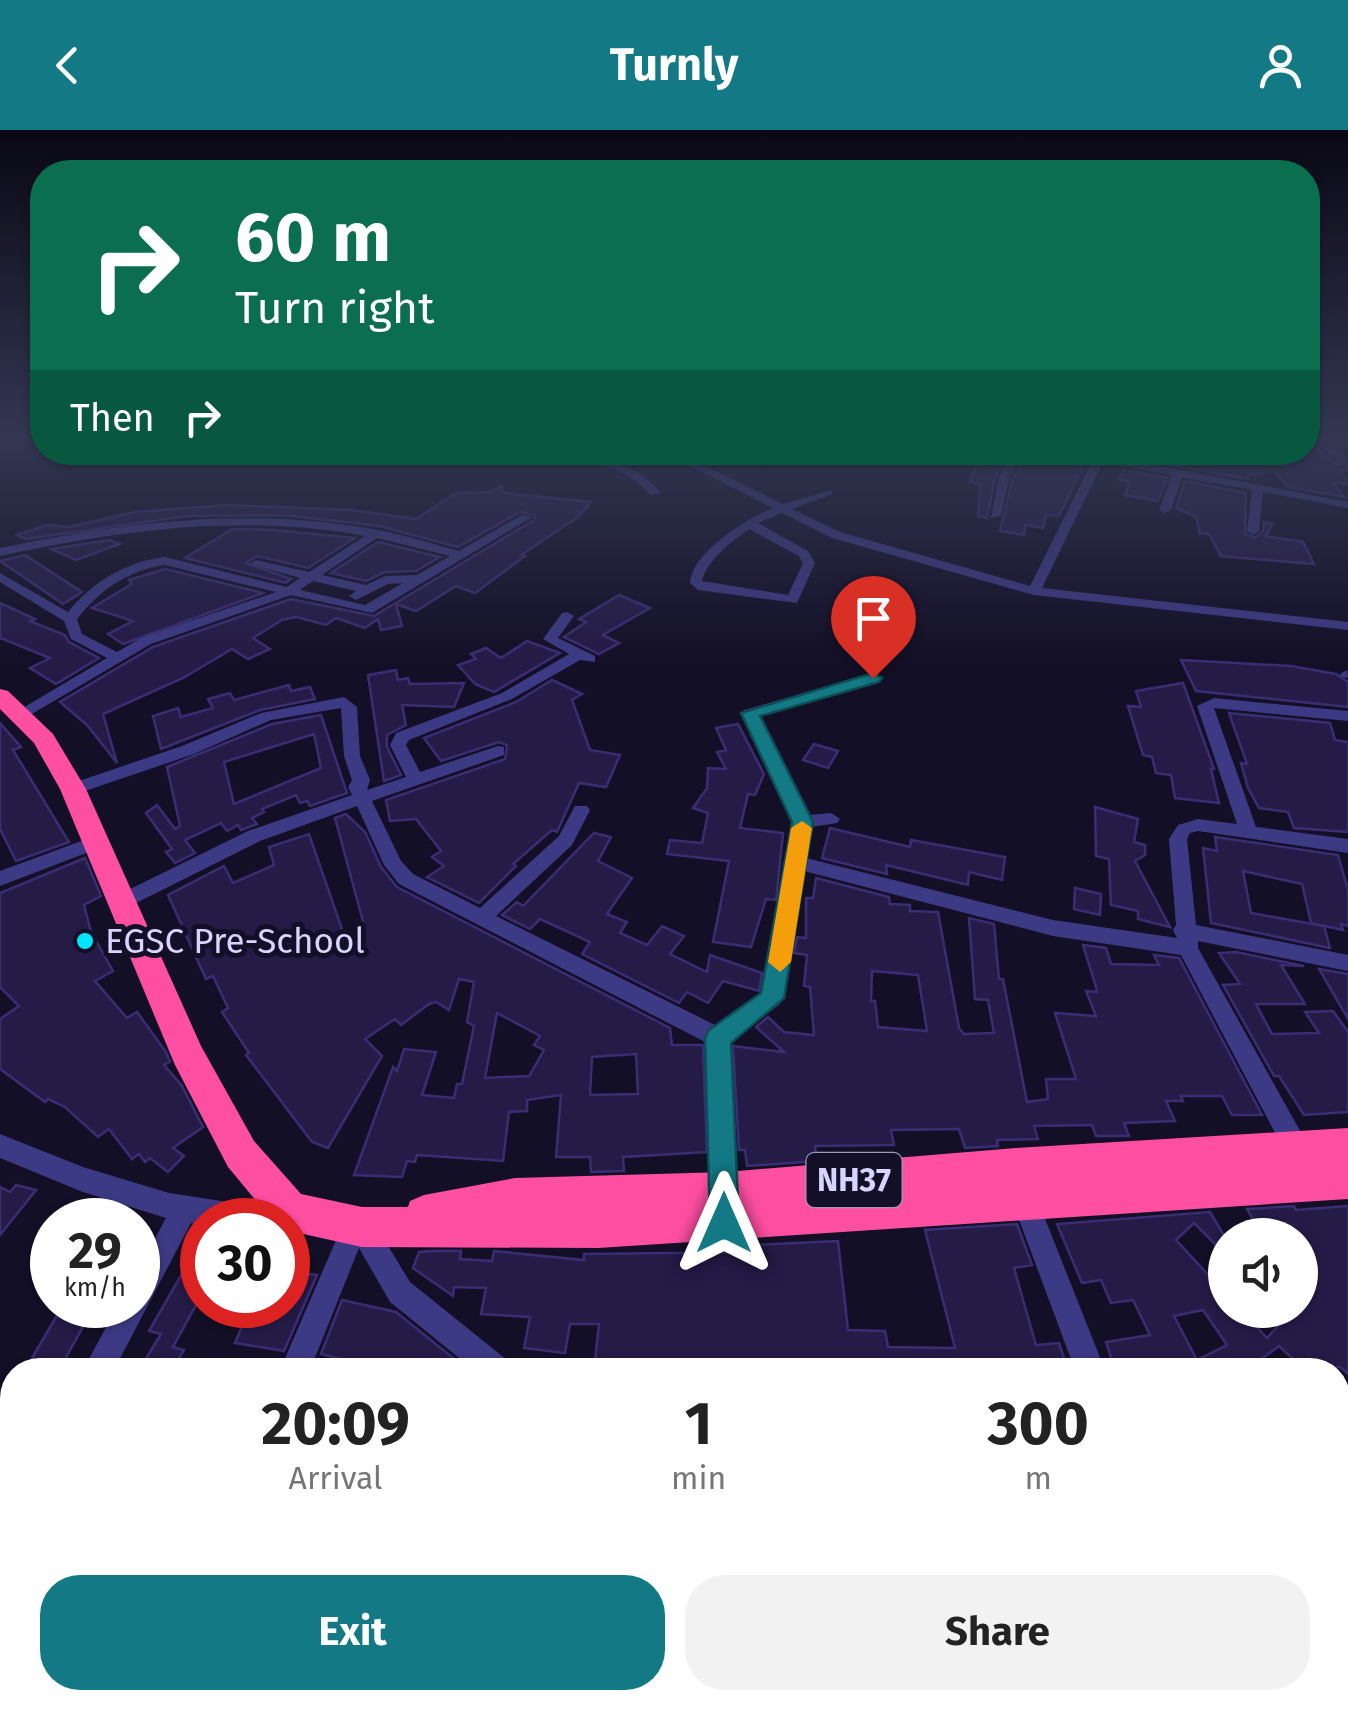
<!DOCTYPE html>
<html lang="en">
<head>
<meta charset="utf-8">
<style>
  :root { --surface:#fff; --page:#f2f2f2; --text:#222; --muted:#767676; --accent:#137a85 }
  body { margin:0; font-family:"Fira Sans",sans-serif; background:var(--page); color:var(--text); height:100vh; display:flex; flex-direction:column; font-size:38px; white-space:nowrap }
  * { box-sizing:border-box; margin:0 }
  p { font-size:32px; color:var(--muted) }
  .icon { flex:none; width:55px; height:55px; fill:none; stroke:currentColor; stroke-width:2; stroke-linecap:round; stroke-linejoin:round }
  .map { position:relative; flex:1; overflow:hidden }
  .panel { position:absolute; left:0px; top:1228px; width:1350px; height:352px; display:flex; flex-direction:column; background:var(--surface); border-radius:40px 40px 0 0; box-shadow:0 2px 8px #0004 }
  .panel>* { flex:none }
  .guide { position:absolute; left:30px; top:30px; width:1290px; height:305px; border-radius:40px; box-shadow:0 2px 8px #0004; background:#0b6e4f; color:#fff; overflow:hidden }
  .controls { position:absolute; left:1208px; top:1088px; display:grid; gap:20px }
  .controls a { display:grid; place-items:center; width:110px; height:110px; border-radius:50%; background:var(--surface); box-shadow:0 2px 8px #0004; font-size:50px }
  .speed { position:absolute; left:30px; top:1068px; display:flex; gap:20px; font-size:50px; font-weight:700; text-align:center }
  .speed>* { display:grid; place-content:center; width:130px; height:130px; border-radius:50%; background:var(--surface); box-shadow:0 2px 8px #0004; line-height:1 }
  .speed small { font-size:25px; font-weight:400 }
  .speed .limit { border:15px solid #d22; background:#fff; color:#111 }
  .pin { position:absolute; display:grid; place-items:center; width:85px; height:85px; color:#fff; margin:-102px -42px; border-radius:50% 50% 50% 0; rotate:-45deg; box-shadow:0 0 10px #0007 }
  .pin .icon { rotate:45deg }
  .me { position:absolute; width:110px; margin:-55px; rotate:0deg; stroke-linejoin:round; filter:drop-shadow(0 0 8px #0008) }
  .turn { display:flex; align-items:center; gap:35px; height:210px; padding:0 40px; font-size:45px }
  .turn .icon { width:130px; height:130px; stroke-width:2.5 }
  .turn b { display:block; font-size:70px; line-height:85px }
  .then { display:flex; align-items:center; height:95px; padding:0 40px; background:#0003; gap:20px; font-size:38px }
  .eta { display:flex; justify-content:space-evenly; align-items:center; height:170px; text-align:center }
  .eta b { font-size:60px; font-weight:700; line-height:70px }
  .button { display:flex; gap:20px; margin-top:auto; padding:20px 40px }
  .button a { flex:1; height:115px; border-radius:40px; background:var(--accent); color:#fff; font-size:40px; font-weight:700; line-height:115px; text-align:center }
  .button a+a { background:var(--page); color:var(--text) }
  header { display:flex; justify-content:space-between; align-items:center; height:130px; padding:0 40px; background:var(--accent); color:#fff; font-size:45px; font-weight:700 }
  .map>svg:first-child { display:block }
</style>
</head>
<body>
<header><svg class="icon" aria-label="back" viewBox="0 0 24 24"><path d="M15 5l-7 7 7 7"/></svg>Turnly<svg class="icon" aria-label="person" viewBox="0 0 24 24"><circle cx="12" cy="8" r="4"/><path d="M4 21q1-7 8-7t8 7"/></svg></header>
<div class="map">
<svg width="1348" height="1579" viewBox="0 0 1348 1579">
  <rect width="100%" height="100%" fill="#130f26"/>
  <!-- building -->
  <g fill="#241b47" stroke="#3b2d73" stroke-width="2.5" fill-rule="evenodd">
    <path d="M1308,312L1337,334L1348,333V341L1340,340L1348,354L1333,353L1344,367L1288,357L1273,339L1264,344H1248V349L1135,328L1138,322H1258L1268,331L1273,322H1308Z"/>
    <path d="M981,322H1010L995,346L987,388L978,386L980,355L970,351Z"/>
    <path d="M1028,322H1058L1085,332L1059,386L1046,385L1043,398L1025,395L1024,405L1000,401L1013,348Z"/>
    <path d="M1124,340L1167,348L1158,371L1125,365L1130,352L1119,349Z"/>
    <path d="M1185,351L1246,363L1245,404L1255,408L1263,401L1264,392L1273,394L1265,406L1303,412L1314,434L1221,426L1209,404L1200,403L1196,387L1176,378Z"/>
    <path d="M502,356V363L591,372L578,387L521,425L525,426L475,463L456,456L416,481L396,474L402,496L381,500L378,489L365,498L336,488L326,495L296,487L282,490L253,508L270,519L248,529L232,519L183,548L103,584L117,633L87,595L60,572L153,517L291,469L374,486L534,390L535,385L520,382L458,417L379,396L283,385L188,386L26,409L17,405L47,395L69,397L135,382L228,375L351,380L416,389L456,363L490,362Z"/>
    <path d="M232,399L273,400L355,408L308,438L257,426L246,433L291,449L286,453L185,428Z"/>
    <path d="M109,410L120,414L76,430L51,419Z"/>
    <path d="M378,412L440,427L416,441L385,442L366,451L331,443Z"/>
    <path d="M25,425L82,462L63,474L0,431Z"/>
    <path d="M165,439L263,463L123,514L108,504L133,491L92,478L132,454L129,450Z"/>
    <path d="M619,465L650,478L603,505L619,513L599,524L564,507L586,492L579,489Z"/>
    <path d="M0,473L35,489L30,491L65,505L69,512L99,528L56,554L30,538L50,528L0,508Z"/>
    <path d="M527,511L560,523L494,562L475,554L458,535L476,529L471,524L486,518L501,528Z"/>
    <path d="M1181,530L1291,536L1336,544L1348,552V577L1196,561Z"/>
    <path d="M396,540L398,550L408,548L410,554L464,553L454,577L402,575L406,595L387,605V617L401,645L384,651L368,545Z"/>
    <path d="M552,550L582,564L572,570L590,620L620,625L606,657L579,653L557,702L552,700L513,734L516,736L479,773L427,747L444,736L432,727L441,721L416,689L390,691L386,670L505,629L507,615L499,612L441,631L424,608L516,572Z"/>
    <path d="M1183,553L1214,639H1211L1219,673L1175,668L1171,645L1156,643L1152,627L1143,625L1128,576L1141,577L1136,561Z"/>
    <path d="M289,555L291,561L310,557L315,569L260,580L161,619L153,586L178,578L181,587L213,578L208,569L230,563L234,570Z"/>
    <path d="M1229,583L1330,593L1335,610L1348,612V702L1294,698L1288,682L1259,678L1248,658L1241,633L1247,634Z"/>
    <path d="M321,585L347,663L310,676L307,671L300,673L296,665L262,679L264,682L252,688L257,694L241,700L238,695L227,701L221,693L185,710L195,723L175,733L166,722L172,719L146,683L157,675L175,699L180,696L167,637L272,594ZM314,604L321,638L234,674L224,632Z"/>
    <path d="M0,593L21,617L13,620L69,712L16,731L0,699Z"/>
    <path d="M738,594L764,644L755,665L748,664L740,698L783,703L776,770L766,769L751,817L713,812L729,731L667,724L670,710L702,713L708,683L693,678L707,658L708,638L726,639L717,622L726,620L716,598Z"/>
    <path d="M814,614L838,621L828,638L803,630Z"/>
    <path d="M1095,677L1138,689L1134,712L1145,715V725L1135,731L1170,797L1138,789V781L1111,775L1109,729L1096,726Z"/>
    <path d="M346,684L365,702L381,737L397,757L670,898L672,915H703L707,1022L623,1027L624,1041L591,1042L590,1027H556L561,965L527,970V981L509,982L503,1031L417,1025L415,1032L407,1031L402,1047L354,1045L393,937L397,941L404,919L436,922L422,965L454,968L457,954H462L474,896L467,892L474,852L459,849L449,880L436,872L429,874L401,895L395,889L365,909L382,926L328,1018L312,1012L246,925L249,923L222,882L228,878L213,846L206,849L168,765L224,736L233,753L274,735L269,717L309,704L344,805L365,799L335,688ZM497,883L540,906L534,915L544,920L529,946L485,948ZM636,924L638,964L590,965L592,927Z"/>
    <path d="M830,698L910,717L911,710L1005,727L1002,750L969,742L968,755L886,735L887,744L822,728Z"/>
    <path d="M594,703L611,707L598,731L632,748L607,784L627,792L620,803L647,815L662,796L684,806L670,824L707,842L710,825L762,843L759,861L723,851L708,873L687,862L679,873L582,824L590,812L540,789L530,799L502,785L517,772L523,776Z"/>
    <path d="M1215,707L1338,725L1348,760V796L1341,794L1343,800L1311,793L1302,754L1243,741L1251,783L1324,796L1330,818L1211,793L1203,718L1217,721Z"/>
    <path d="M85,728L101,766L84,775L91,802L113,841L95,851L127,888L137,882L166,922L170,932L164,935L182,956L203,997L173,1018L184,1026L168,1042L150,1028L145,1032L139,1024L132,1029L109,999L98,1007L65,977L48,969L45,972L0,939V889L19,876L0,857V763Z"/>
    <path d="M816,748L889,767L890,774L910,775V781L938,782L959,898L964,904L994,903L988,870L975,869L969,788L994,794L999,849H1003L1027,972L1048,969L1046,949H1076L1055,883L1096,886L1086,861L1097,862L1096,857L1083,815L1106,818L1111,834L1159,835L1154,825L1179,828L1262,985H1232L1222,966H1181L1183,971H1166L1175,991L1124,993L1129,1006H1096L1092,995L1034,996L1038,1009L997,1010L998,1016L965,1018L959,999L891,1000L894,1015L815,1016L816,1031L747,1036L745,1020H739L733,916L784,922L756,897L768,887L784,902L814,905L810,857L804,856L807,825L794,823L797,807L806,808V768H813ZM872,841L918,845L927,901L878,897L875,871H871Z"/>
    <path d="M1075,758L1101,764L1100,785L1074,779Z"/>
    <path d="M1236,822L1304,836L1281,835L1305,874H1256L1272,904L1319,903L1305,882L1333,881L1348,902V982L1304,985L1279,946H1274L1223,855L1240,854L1219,823Z"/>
    <path d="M1319,839L1348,844V889Z"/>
    <path d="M16,1055L36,1060L0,1105V1057L10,1062Z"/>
    <path d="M1294,1076L1296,1080L1348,1076V1244L1340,1237L1305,1240L1279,1216L1256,1233L1261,1240H1207L1199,1229L1227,1215L1203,1180L1174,1186L1199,1234L1167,1240H1115L1106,1212L1150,1205L1133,1170L1111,1173L1101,1150L1082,1153L1057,1094L1210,1082L1225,1107V1124L1194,1093L1176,1110L1225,1163V1180H1241L1267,1208L1292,1180H1300V1105H1262L1247,1079Z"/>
    <path d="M1017,1094L1032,1135L1014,1138L1036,1215L1059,1213L1068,1240L594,1239L599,1194H570L565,1223L524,1218L530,1187L481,1184L486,1158L454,1157L453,1166L413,1138L419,1122L433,1121H461L460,1129L492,1131L494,1121L584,1130V1124L753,1122L752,1115L838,1111L848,1200L885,1201L888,1217L955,1218L925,1100Z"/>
    <path d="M202,1109V1164L173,1217L184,1220L172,1240H139L161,1204L149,1201Z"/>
    <path d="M288,1141L317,1145L284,1221L235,1213L251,1175H288Z"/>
    <path d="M342,1170L396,1182L468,1240H355L358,1233L321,1224Z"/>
    <path d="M63,1175H95L59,1240H25Z"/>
  </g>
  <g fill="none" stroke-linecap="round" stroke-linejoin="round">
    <!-- minor -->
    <g fill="#3d3a85" fill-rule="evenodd">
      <path d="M1310,309H1322L1348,329L1339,331Z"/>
      <path d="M357,322H368L360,329L355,326Z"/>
      <path d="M528,322C576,322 628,323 661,363L651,365C612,321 574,341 528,322Z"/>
      <path d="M663,322H677L783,374L832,360V364L792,379L840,402L1030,456L1093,330L1062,322H1086L1348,372V378L1263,362L1259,401L1253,405L1247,401L1252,360L1182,347L1171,380L1165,383L1159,380L1172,345L1103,332L1042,458L1348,492V500L1034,465L832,408L782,383L758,393L808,421L815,433L797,473L698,460L690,453C691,423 747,388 773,378ZM749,399L799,426L803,433L788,465L702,451C707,430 732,411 749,399Z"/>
      <path d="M1015,322H1025L1009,347L1001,386L991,388L999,347Z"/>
      <path d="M522,385L532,387L372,483L291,465L151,514L25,588L19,590L11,585L107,528L71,509L64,491L0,452V443L68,482C94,451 125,432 165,427L287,457L300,448L250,434L256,430L309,442L365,406C243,383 120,400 0,426V418C124,392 252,376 378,400C405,405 432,414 459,421ZM377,408L450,426L417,445L385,446L366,455L322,445ZM165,435L276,462L141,508L117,522L82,504L77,489C100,460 128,440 165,435ZM313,451L356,461L349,466L356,470L388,454L403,453L365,475L300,460Z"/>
      <path d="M567,482L574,486L558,508L595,526V532L580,530L512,569L409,610L406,615L420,642L498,616L504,617V625L372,671L401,731L413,744L480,778L559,706L575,676H587L590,680L572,715L496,786L717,896L762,863L794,692L742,583L744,580L873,544L880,548L759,585L809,685L831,683L840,689L837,693L811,697L806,728L1053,790L1177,808L1173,800L1176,795L1169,709L1178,695L1198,689L1237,694L1197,576L1214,568L1348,581V591L1214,578L1256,697L1348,709V723L1198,701L1190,703L1187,709L1196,795L1348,825V841L1198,811V818L1308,1015L1311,1023L1308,1031L1299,1035L1290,1031L1181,825L1053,806L804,741L783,868L780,874L729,912L738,1066L734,1075L725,1079L716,1075L712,1066L707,913L399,754L384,735L357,676L260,711L128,777H114L111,772L114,767L248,701L352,665L348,657L352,650L344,626L341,578L271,590L194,624L79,663H67L64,659L67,655L182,616L261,583L344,567L357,577L360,626L370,650L367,660L406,647L390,615L396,603L502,563L569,524L543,509L562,483Z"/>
      <path d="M1347,540L1348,548L1342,547L1340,544Z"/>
      <path d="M95,706L104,712L102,717L0,756V741Z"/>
      <path d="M0,1004L83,1037L169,1063L235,1073L290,1068L299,1072L303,1081L299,1090L288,1094V1090H202V1095L191,1093L114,1240H83L118,1175H138V1140L166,1088L83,1062L0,1028Z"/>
      <path d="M1023,1052L1032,1056L1105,1240H1075L1010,1065L1014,1056Z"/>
      <path d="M355,1083L371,1088L410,1152L507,1230L512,1240H474L390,1172L359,1118L310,1240H280L346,1087Z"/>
      <path d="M12,1382V1431L0,1438V1387Z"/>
      <path d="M889,1568H934L939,1579H893Z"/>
      <path d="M1187,1568H1223L1227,1579H1191Z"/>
    </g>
    <!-- highway -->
    <path fill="#ff4fa3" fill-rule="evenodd" d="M0,559L8,561L53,604L86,659L201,916L254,1011L301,1064L362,1077H408L410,1071L424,1065L515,1048L726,1042L1016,1018L1348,998V1069L598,1118L362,1117L290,1101L288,1090H272L228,1037L175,935L60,659L34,613L0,579Z"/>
  </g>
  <!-- sky -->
  <linearGradient id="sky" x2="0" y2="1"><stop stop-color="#0a0815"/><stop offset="0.58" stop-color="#333752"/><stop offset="1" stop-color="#333752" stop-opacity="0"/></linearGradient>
  <rect width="1348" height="531" fill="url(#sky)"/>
  <!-- route -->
  <path fill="#137a85" stroke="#0c4f56" stroke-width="2.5" d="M873,543L882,548L879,552L760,586L813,692L784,868L731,913L739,1093L735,1104L724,1108L714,1104L710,1093L705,908L709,900L761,863L792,692L741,583Z"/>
  <!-- slow -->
  <path fill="#f59e0b" d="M802,691L812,698L791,832L780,842L768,832L791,698Z"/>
  <!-- markers -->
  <circle fill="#00e5ff" stroke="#130f26" stroke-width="4" cx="85" cy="811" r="10"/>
  <g text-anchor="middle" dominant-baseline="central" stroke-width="10" stroke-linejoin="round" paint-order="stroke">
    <!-- shield labels -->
    <rect fill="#130f26" stroke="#9e99be" stroke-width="2.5" x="806.5" y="1023" width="95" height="54" rx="8"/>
    <g font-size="32" font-weight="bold" fill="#d9d4ff">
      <text x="854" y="1050">NH37</text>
    </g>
    <!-- poi labels -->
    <g font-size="35" fill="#d9d4ff" stroke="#130f26" text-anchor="start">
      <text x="105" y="811">EGSC Pre-School</text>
    </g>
  </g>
</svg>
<div class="controls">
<a><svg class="icon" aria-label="sound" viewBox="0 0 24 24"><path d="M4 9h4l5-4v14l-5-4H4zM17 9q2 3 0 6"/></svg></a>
</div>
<div class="speed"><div>29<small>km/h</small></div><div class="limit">30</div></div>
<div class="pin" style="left:873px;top:548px;background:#d93025"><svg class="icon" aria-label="arrive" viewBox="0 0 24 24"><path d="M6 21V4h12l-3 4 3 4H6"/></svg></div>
<svg class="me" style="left:724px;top:1093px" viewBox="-20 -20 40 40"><path d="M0-17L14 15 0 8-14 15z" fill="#137a85" stroke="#fff" stroke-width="4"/></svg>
<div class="guide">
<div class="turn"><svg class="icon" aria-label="right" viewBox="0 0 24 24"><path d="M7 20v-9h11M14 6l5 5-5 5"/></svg><div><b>60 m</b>Turn right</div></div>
<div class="then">Then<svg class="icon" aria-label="right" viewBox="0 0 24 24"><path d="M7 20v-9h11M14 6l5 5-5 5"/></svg></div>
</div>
<section class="panel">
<div class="eta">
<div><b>20:09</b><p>Arrival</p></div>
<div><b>1</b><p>min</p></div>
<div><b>300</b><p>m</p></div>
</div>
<div class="button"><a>Exit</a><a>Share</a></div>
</section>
</div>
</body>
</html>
